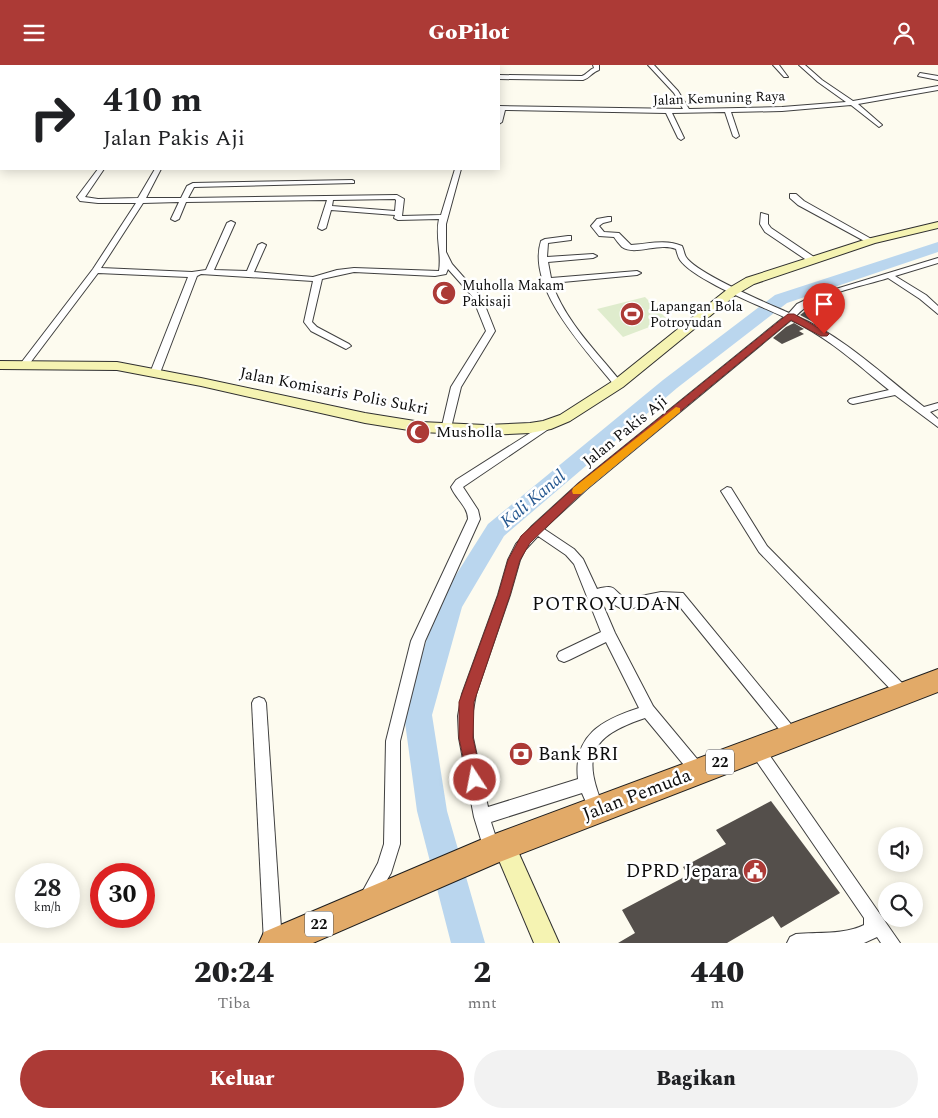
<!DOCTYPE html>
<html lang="id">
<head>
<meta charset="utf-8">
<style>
  :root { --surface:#fff; --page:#f2f2f2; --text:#202124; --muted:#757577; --accent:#ac3a36 }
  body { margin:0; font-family:Spectral,serif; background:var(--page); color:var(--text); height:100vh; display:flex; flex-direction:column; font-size:19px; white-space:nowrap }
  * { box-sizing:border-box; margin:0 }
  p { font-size:16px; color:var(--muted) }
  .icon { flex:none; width:28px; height:28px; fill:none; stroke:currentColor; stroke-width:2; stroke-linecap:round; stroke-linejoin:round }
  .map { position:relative; height:878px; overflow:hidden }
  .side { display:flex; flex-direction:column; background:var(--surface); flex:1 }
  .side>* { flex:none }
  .guide { position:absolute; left:0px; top:0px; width:500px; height:105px; box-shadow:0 2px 12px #0003; background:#fff; color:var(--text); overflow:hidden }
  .buttons { position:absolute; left:878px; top:762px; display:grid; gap:10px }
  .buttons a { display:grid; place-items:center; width:45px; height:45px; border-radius:50%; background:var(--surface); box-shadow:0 2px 12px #0003; font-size:25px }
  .speed { position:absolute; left:15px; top:798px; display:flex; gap:10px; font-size:25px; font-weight:700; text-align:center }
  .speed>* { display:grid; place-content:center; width:65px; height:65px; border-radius:50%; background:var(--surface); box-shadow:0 2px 12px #0003; line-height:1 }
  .speed small { font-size:12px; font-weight:400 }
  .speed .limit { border:8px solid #d22; background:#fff; color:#111 }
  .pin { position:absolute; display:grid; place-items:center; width:42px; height:42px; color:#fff; margin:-51px -21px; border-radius:50% 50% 50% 0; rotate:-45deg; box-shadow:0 0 5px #0007 }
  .pin .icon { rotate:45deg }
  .me { position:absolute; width:55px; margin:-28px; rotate:349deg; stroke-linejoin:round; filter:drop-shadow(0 0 4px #0008) }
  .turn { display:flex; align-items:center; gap:18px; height:105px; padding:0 20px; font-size:22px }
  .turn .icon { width:65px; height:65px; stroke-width:2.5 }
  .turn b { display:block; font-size:35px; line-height:42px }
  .eta { display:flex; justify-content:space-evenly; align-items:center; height:85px; text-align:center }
  .eta b { font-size:30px; font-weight:800; line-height:35px }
  .action { display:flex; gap:10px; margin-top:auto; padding:10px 20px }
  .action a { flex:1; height:58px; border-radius:30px; background:var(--accent); color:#fff; font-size:20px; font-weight:800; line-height:58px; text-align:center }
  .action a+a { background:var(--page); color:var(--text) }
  header { display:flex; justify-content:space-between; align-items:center; height:65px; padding:0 20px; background:var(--accent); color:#fff; font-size:22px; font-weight:800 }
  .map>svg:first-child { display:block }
</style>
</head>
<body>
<header><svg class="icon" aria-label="menu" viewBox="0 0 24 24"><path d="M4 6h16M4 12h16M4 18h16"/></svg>GoPilot<svg class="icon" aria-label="person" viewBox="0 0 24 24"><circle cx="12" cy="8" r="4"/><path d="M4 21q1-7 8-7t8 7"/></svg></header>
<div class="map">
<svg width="938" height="878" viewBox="0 0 938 878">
  <rect width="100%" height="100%" fill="#fdfbef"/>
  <!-- pitch -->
  <path fill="#dfeccd" d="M645,232L668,255L623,272L597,244Z"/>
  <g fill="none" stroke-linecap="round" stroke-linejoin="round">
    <!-- river -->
    <path fill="#bad6ee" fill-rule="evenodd" d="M938,177V187L787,238L677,323L504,471L462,542L432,650L447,746L485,878H451L417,746L404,650L437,540L488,459L663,315L775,230Z"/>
  </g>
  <!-- building -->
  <g fill="#544f4b">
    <path d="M812,241L832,254L817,259L800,250Z"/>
    <path d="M794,258L804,264L799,266L804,269L782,279L773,273L786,262Z"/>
    <path d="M771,736L840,828L781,863L773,851L727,878H618L635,868L622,845L688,810L683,802L726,779L716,765Z"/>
  </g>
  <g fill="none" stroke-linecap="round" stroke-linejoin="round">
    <!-- street casing -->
    <g stroke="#404040" stroke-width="2">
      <g id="street">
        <rect x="332" y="0" width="6" height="1"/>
        <path d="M490,0H496L497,1H491Z"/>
        <path d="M593,0H599V5C592,7 590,13 583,15L499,14V10L582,11C587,9 589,5 594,3Z"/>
        <path d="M648,0H654L678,26L689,44L782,42L846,37L818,17L799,0H805L822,15L853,36L938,21V25L858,39L881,59L882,60L879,62L851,40L782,46L731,47L739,71L736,73L733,71L725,47L672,48L684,73L681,75L678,73L666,48L505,45L502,57L499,59V41L683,44L674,28Z"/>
        <path d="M773,0H779L788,12H784Z"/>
        <path d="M920,8L938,11V15L918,11Z"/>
        <rect x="0" y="72" width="1" height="4"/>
        <rect x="0" y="84" width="1" height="4"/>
        <path d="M98,104H104L85,132L98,134L138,133L155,104H161L146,133H181L187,121L193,118L352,115L354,116V118L194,122L188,133L397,130L404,134L402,151L441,150L455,104H461L446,159V187L452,199L482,233L495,266L461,322L450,367L446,368L441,365L451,322L486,266L472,231L448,204L446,209L435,211L354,207L322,214L312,257L317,262L349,279L351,281L346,284L311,266L304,257L313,216L201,209L197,211L160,308L155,311L150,308L188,212L98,208L27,302H21V298L93,204L136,138H98L80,136L77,132ZM327,135L318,163L322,165L326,163L331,145L395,150L394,153L398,155L439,154C435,172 442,188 439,206L354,203L337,205L313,212L254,207L266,180L262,178L258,180L247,206L214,205L235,158L231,156L227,158L206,205L192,207L101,203L143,138L179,137L171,154L175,156L179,154L186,137ZM333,135L395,134L396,135L395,146L332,141Z"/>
        <path d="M790,129H796L804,136L875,176L868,178L798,140L790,133Z"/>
        <path d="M761,148L768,150V159L771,163L814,192V196H808L765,167L760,159Z"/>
        <path d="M608,152H611V156L603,158L599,161L604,167L619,168L631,180C649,179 665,174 682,181C684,185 684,189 686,192C697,209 769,239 789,248L797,239L816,230L938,193V198L895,211L926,230L938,241V249L920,234L888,213C860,222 815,229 796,251C844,272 884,311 924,342L938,338V344L930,347L938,354V362L895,330L853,339L850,338L848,336L850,334L889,325C858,300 828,272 791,255L587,424L548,460L544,464L574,484L583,494L597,524C617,519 611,524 626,534L661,527L683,528L799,669L797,674L792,676L787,674L676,537H661L624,545L613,539L607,532L600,533L615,568L653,641L703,701L705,706L703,711L698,713L693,711L645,653C588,672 582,692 605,746L602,751L597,754L592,751L582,728L491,757L500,785L498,791L492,793L486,791L474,752L459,673L458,651L462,629L498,530L508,495L516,479L532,461L579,418L784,252C761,241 694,215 680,195C678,192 677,188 676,184C659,177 635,191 622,182C619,179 616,175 614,172L599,171L591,161L597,154ZM538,471L566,490L574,499L601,567L559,587L557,591L559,595L564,597L569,595L606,577L639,643C602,655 573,670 578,714L488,742L473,673L472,651L476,629L510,530L520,495L525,485Z"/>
        <path d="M568,171H571V175L548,178L547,192L593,189L597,191L593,193L548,197L551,213L637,206L641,208L637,210L552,218C565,256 596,286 621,317L623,319L621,321H615C587,286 526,224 541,176L545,174Z"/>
        <path d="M546,358L550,359L551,361L550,363L463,422L478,445L480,454L425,576L400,676V779L391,808L373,839L367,841L361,839L359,833L378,798L384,779L386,676L411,576L468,454C468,442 456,434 451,422L456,415Z"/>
        <path d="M727,422L731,423L767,481L909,625L911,629L909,633L904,635L899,633L759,487L721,426Z"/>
        <path d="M259,632L264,634L266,638L282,878H264L252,638L254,634Z"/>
        <path d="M756,676L761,678L900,878H881L877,872L864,878H787L790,872L796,869C817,867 844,870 864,860V853L751,688L749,683L751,678Z"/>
      </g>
    </g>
    <!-- secondary casing -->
    <g stroke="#2f2f2f" stroke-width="2">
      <g id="secondary">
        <path d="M938,157V163L875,178L754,219L737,229L623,322L570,356L551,364L530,368L485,370L421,367L365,358L201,321L117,305L0,304V296L117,297L201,313L365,348L421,357L485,360L530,358L543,356L560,350L613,316L729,223L746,213L867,174Z"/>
        <path d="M504,770L512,773L559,878H534L493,781L496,773Z"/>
      </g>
    </g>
    <!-- highway casing -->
    <g stroke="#1e1e1e" stroke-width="2">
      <path id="highway" d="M938,604V627L497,798L313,878H259L264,867L492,770Z"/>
    </g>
    <!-- street -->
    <use href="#street" fill="#fff" fill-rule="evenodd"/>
    <!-- secondary -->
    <use href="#secondary" fill="#f5f3b2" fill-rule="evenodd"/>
    <!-- highway -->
    <use href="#highway" fill="#e2aa68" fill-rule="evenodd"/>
  </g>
  <!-- route -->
  <path fill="#ac3a36" stroke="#702623" d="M788,249H794L829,269L827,271H821L791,255L586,424L530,478L520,495L510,530L474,637L473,673L482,715L480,720L475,723L469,720L459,673V637L498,530L508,495L521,471L579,418Z"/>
  <!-- slow -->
  <path fill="#f59e0b" d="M676,342L680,343V347L581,429H573L572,426L573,423Z"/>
  <!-- icons -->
  <defs>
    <g id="mosque-disc" transform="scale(1.25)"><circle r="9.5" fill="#ac3a36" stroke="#fff"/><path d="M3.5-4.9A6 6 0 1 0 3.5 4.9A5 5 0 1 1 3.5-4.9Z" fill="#fff"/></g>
    <g id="stadium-disc" transform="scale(1.25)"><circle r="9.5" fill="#ac3a36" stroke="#fff"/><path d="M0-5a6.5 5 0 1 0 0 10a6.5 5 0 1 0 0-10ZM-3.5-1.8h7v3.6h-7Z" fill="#fff"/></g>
    <g id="bank-disc" transform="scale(1.25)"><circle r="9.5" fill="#ac3a36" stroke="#fff"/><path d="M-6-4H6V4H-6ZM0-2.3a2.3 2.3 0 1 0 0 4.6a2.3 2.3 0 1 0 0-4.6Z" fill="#fff"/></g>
    <g id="civic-disc" transform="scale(1.25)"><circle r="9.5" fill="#ac3a36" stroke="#fff"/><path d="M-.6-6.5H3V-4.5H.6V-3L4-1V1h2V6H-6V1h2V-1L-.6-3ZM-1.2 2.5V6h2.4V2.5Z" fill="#fff"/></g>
  </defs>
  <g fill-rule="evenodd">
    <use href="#mosque-disc" x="444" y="228"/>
    <use href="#stadium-disc" x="632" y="249"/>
    <use href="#mosque-disc" x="418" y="367"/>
    <use href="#bank-disc" x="521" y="689"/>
    <use href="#civic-disc" x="755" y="806"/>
  </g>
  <g text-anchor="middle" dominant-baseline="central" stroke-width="5" stroke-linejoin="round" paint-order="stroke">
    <!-- far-street labels -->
    <g font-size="14" fill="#0d0d0d" stroke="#fff">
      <text transform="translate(719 33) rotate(-2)">Jalan Kemuning Raya</text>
    </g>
    <!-- far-poi labels -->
    <g font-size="14" fill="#0d0d0d" stroke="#fff" text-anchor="start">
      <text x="462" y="220">Muholla Makam<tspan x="462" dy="16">Pakisaji</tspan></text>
      <text x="650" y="241">Lapangan Bola<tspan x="650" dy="16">Potroyudan</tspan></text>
    </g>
    <!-- shield labels -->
    <g fill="#fff" stroke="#565656" stroke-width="1">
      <rect x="706" y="684.5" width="28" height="25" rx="4"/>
      <rect x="305" y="846.5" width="28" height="25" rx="4"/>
    </g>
    <g font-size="15" font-weight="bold" fill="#0d0d0d">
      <text x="720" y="697">22</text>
      <text x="319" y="859">22</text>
    </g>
    <!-- street labels -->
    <g font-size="16" fill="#0d0d0d" stroke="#fff">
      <text transform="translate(334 326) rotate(11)">Jalan Komisaris Polis Sukri</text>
      <text transform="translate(625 366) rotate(-39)">Jalan Pakis Aji</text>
    </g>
    <!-- poi labels -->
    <g font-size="16" fill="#0d0d0d" stroke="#fff" text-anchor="start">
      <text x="436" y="367">Musholla</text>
    </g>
    <!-- water labels -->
    <g font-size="18" font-style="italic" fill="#265890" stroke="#fff">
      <text transform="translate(533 434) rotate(-40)">Kali Kanal</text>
    </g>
    <!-- quarter labels -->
    <g font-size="19" letter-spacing="1" fill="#0d0d0d" stroke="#fff">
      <text x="607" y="539">POTROYUDAN</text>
    </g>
    <!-- near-poi labels -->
    <g font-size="19" fill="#0d0d0d" stroke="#fff" text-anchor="start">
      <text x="538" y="689">Bank BRI</text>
      <text x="738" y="806" text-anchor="end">DPRD Jepara</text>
    </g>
    <!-- near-street labels -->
    <g font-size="19" fill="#0d0d0d" stroke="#fff">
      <text transform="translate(637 730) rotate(-21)">Jalan Pemuda</text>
    </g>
  </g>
</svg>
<div class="buttons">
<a><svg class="icon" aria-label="sound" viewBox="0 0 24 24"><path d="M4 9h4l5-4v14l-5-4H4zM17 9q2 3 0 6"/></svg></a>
<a><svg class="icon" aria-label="search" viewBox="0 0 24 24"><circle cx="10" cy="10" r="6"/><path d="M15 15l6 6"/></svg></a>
</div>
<div class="speed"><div>28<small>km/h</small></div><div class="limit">30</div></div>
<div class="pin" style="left:824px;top:269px;background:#d93025"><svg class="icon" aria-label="arrive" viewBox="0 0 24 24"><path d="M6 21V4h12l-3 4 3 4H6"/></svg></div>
<svg class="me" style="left:475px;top:715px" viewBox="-20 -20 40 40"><circle r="17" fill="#ac3a36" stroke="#fff" stroke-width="3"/><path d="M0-11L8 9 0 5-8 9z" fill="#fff"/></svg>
<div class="guide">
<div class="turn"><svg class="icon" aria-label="right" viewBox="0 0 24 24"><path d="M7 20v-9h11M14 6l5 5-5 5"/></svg><div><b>410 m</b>Jalan Pakis Aji</div></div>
</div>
</div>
<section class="side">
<div class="eta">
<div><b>20:24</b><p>Tiba</p></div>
<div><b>2</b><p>mnt</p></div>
<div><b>440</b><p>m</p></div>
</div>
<div class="action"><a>Keluar</a><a>Bagikan</a></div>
</section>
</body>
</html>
